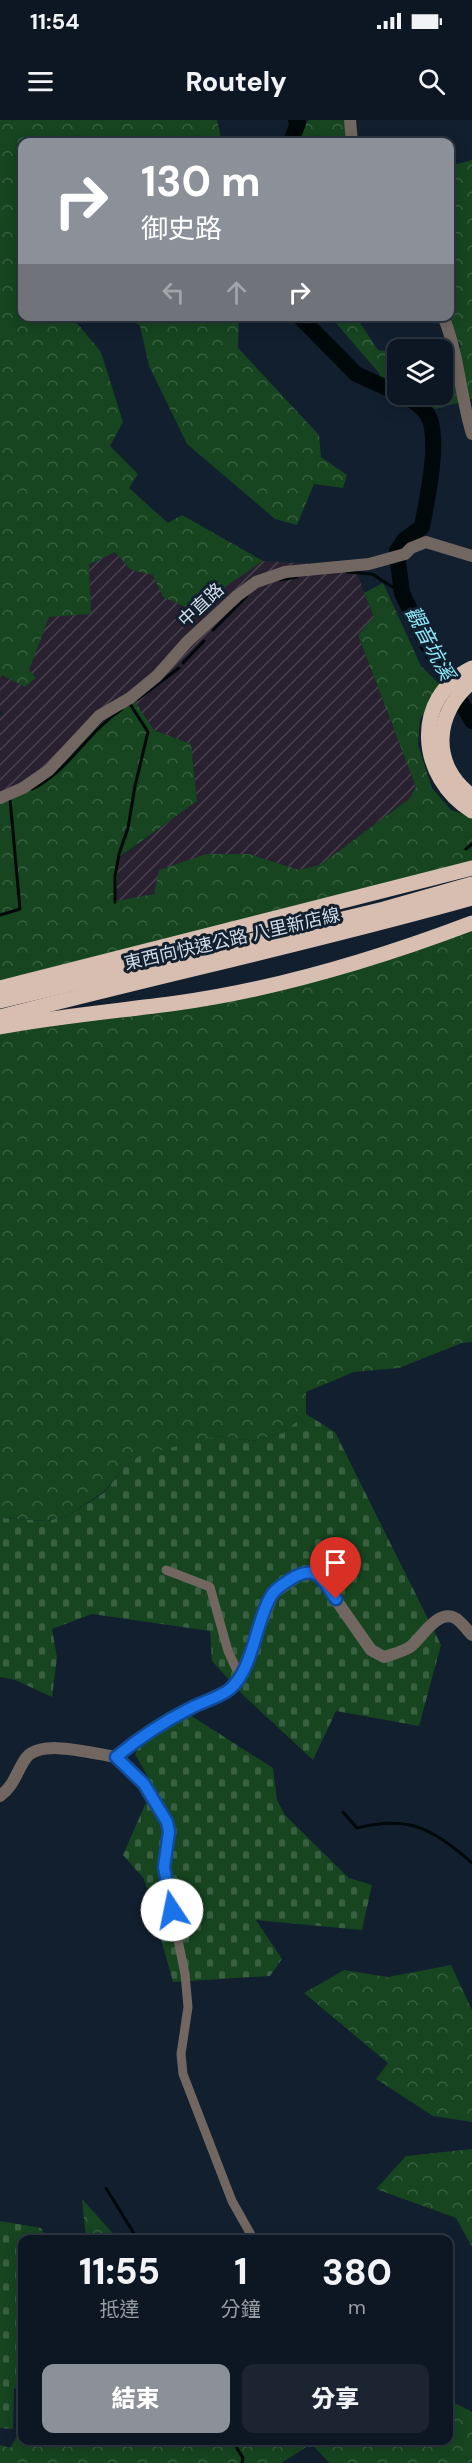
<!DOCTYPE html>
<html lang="zh-TW">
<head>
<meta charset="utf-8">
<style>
  :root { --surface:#0d1723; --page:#1b2430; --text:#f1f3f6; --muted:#9a9fa6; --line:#2d3641; --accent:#8c9099 }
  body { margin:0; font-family:"DM Sans","Noto Sans TC",sans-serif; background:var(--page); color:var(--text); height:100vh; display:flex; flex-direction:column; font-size:22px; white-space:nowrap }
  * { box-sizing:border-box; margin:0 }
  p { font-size:20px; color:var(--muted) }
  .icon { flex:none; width:33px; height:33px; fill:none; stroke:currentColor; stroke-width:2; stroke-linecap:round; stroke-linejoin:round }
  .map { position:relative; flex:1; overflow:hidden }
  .sheet { position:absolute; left:18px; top:2115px; width:435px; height:210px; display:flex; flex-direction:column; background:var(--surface); border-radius:12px; box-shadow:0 3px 15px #0003,0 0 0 2px var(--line) }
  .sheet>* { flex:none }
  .top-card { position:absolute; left:18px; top:18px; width:436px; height:183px; border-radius:12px; box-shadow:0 3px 15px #0003,0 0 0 2px var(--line); background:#8c9099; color:#fff; overflow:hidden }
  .buttons { position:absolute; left:387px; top:219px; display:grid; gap:12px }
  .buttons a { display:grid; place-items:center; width:66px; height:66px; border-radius:12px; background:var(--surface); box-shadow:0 3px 15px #0003,0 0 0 2px var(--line); font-size:30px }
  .pin { position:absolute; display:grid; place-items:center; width:51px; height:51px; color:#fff; margin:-62px -26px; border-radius:50% 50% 50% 0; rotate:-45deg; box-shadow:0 0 6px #0007 }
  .pin .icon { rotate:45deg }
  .me { position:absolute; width:66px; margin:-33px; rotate:349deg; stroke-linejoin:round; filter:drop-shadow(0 0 4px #0008) }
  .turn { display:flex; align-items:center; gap:21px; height:126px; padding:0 24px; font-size:27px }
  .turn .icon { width:78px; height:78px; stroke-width:2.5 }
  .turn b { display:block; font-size:42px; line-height:51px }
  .lanes { display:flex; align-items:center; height:57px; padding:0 24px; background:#0003; justify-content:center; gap:30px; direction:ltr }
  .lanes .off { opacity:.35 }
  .eta { display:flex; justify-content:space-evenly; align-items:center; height:102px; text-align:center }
  .eta b { font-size:36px; font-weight:800; line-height:42px }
  .action { display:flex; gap:12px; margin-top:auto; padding:12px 24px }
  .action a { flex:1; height:69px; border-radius:12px; background:var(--accent); color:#fff; font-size:24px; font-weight:800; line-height:69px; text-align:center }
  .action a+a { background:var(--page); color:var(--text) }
  .status { display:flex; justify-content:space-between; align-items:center; height:42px; padding:0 30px; background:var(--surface); direction:ltr }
  .status svg { height:16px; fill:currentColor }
  header { display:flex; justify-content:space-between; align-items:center; height:78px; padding:0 24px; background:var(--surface); font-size:27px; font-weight:800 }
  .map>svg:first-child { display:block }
</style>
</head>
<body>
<div class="status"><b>11:54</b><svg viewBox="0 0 49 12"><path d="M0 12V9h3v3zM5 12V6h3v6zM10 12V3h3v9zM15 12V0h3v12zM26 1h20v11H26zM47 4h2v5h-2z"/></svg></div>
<header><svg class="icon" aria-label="menu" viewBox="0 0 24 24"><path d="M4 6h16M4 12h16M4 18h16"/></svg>Routely<svg class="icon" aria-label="search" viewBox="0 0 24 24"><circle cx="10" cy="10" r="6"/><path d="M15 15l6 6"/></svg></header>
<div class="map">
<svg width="472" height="2343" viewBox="0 0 472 2343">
  <defs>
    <pattern id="industrial-furrows" width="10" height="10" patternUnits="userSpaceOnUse" patternTransform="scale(1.5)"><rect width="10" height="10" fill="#2a2130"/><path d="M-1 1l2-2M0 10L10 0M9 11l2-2" fill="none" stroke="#48414e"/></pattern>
    <pattern id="forest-crowns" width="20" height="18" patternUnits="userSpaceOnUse" patternTransform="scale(1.5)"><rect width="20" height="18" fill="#164520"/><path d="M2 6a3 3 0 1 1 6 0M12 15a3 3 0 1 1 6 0" fill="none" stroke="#375f40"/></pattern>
    <pattern id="cemetery-stones" width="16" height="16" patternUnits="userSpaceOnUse" patternTransform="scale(1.5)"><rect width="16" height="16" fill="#164520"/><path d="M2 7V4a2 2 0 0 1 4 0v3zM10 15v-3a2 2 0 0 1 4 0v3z" fill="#375f40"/></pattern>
  </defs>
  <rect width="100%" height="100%" fill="#111f2f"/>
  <!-- industrial -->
  <path fill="url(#industrial-furrows)" d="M115,432L131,450L153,454L191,490L263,441L354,446L374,497L358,515L416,667L409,679L320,745L299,750L249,734L154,774L116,781L118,739L197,681L191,624L154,610L131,576L52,644L12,669L0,673V597L4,593L0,591V558L2,555L36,557L28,550L49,497L89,445Z"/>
  <!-- forest -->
  <g fill="url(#forest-crowns)">
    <path d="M0,0H217L222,22H22V196L72,197L101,232L123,302L110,326L138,354L129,368L168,403L182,395L263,441L192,490L163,477L153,455L131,450L115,432L89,445L91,494L49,497L29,550L36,558L25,567L2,555L0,558Z"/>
    <path d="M309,0H344L348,22L303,19L300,22H288Z"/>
    <path d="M472,40V279L436,289L402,275L442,274L443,241L450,242L461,227L446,197L450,196V46Z"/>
    <path d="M128,197H239L238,228L319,315L321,337L347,355L343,368L314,364L297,405L275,399L187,324L149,246L140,206Z"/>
    <path d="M336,197H356L378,230L397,233V273L375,263L380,254L335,202Z"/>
    <path d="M383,463L421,546L441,566L420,599L418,625L432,668L451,690L472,697V744L0,861V673C50,658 92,610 131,576L154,610L191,624L197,681L118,738L116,781L154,774L159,750L206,734H249L299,750L320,745L409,679L416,667L358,515L374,497L364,473Z"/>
    <path d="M472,808V1222L462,1223L399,1248L354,1252L306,1272V1294L283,1313L253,1321L219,1316L124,1347L105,1371L67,1396L47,1401L0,1398V914L333,857Z"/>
    <path d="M451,1845L472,1890V2002L433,1996L376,1959L388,1943L304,1873L344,1850L388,1857Z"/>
    <path d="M472,2029V2127L456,2098L376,2069L406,2036Z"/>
    <path d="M82,2079L118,2119H86Z"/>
    <path d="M449,2280L472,2292V2343H330L311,2324L281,2343H0V2325L10,2328L22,2308V2320H448Z"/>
  </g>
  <!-- cemetery -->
  <g fill="url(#cemetery-stones)">
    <path d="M306,1294L335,1312L441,1525L419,1606L336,1591L313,1640L243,1575L212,1541L210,1511L92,1494L52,1509L57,1537L52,1577L15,1560L0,1557V1398L47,1401L67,1396L105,1372L124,1347L141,1335L219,1316L253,1321L283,1313Z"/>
    <path d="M190,1595L273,1648L277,1680L285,1695L349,1758L372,1765L362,1810L256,1800L282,1839L270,1856L173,1862L144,1759L123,1735L147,1680L150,1661L135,1634L141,1623Z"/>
    <path d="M0,2101L41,2108L47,2119L22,2120V2271L14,2268L13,2309L0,2308Z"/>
  </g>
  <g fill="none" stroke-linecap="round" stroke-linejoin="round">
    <!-- stream -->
    <g stroke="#00080a" stroke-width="3">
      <path d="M347,452L372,454L402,473"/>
      <path d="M280,460L297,457"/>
      <path d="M213,510L247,476"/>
      <path d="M183,543L204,521"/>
      <path d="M138,579L179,548"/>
      <path d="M32,669C70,650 86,613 122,589"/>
      <path d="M466,729L472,724"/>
      <path d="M115,782V756L119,734L128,708L135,666L148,612L130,584"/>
      <path d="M0,795L20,789L10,679"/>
      <path d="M343,1692L357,1708C409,1695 434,1709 472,1743"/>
      <path d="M106,2068L138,2120"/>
      <path d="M232,2320L243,2338L242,2343"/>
    </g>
    <!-- river -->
    <g stroke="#00080a" stroke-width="16">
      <path d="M291,22L298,3L296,0"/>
      <path d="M299,196L356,254L398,273"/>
      <path d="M397,431L404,420L422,407C427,379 438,331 431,303C428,289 413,280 401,274"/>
      <path d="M398,442L402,473L425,521L472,601"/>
    </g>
    <!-- minor -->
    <g stroke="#716660" stroke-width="9">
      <path d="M166,1450L210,1467L228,1531L240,1557"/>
      <path d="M116,1637L144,1663L169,1712L163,1747L185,1854L188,1887L181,1934L183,1954L232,2081L254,2120"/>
    </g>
    <!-- tertiary -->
    <g stroke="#716660" stroke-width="12">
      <path d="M350,0L352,22"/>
      <path d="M443,196C459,234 460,275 472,314"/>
      <path d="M0,678L23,668L49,650L99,596L130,578L157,556L187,522L237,476L256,462L285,452L369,444L405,434L411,428L426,422L472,436"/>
      <path d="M0,1676C15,1665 16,1652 26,1638C42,1618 93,1634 116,1637L137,1620L187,1590L230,1569L240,1557L273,1474L305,1451L318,1454L371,1530L384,1537C393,1534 402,1532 410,1527C422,1518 437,1489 455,1498C461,1501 467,1510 472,1515"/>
    </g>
    <!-- trunk -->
    <g stroke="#d7beb0" stroke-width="15">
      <path d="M472,548C410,578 418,658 472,691"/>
      <path d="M472,562C434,592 430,646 472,676"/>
      <path d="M0,868L472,748"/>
      <path d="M0,881L384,789L472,764"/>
      <path d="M0,897C157,856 316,822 472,778"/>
      <path d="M0,907C59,896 118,891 177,883C278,869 377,839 472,803"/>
    </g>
  </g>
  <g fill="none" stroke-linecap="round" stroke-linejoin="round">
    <!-- route casing -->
    <g stroke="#114b97" stroke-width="15">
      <path id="route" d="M172,1790L164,1747L169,1712L167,1702L144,1664L116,1637C138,1619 163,1602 189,1589C201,1582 219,1578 230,1569C254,1549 256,1497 273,1473C278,1467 285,1463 291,1459C317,1443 322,1459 336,1479"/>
    </g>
    <!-- route -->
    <use href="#route" stroke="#1a73e8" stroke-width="10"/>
  </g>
  <g text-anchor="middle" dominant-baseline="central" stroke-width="6" stroke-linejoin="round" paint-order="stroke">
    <!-- street labels -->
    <g font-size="18" fill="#d3dce8" stroke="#111f2f">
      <text transform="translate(201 485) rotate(-43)">中直路</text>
      <text transform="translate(232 819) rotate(-13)">東西向快速公路 八里新店線</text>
    </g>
    <!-- water labels -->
    <g font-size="20" font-style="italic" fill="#8ceafa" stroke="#111f2f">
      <text transform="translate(430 523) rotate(62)">觀音坑溪</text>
    </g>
  </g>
</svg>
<div class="buttons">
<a><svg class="icon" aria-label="layers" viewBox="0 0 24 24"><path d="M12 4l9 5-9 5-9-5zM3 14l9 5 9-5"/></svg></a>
</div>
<div class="pin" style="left:336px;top:1479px;background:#d93025"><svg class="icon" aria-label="arrive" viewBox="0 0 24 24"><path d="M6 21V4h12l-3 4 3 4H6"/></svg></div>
<svg class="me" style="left:172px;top:1790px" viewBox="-20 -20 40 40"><circle r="19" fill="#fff"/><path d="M0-13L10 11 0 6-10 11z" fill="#1a73e8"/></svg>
<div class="top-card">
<div class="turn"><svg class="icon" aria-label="right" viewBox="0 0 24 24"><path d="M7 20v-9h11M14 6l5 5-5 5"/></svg><div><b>130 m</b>御史路</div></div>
<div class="lanes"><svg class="icon off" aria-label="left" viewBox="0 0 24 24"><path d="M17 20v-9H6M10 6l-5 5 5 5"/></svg><svg class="icon off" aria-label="ahead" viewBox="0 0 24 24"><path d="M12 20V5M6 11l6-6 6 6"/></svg><svg class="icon" aria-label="right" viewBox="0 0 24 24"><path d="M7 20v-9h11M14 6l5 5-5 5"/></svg></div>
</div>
<section class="sheet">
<div class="eta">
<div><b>11:55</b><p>抵達</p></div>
<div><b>1</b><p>分鐘</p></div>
<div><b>380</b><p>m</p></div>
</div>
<div class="action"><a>結束</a><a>分享</a></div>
</section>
</div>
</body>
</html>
